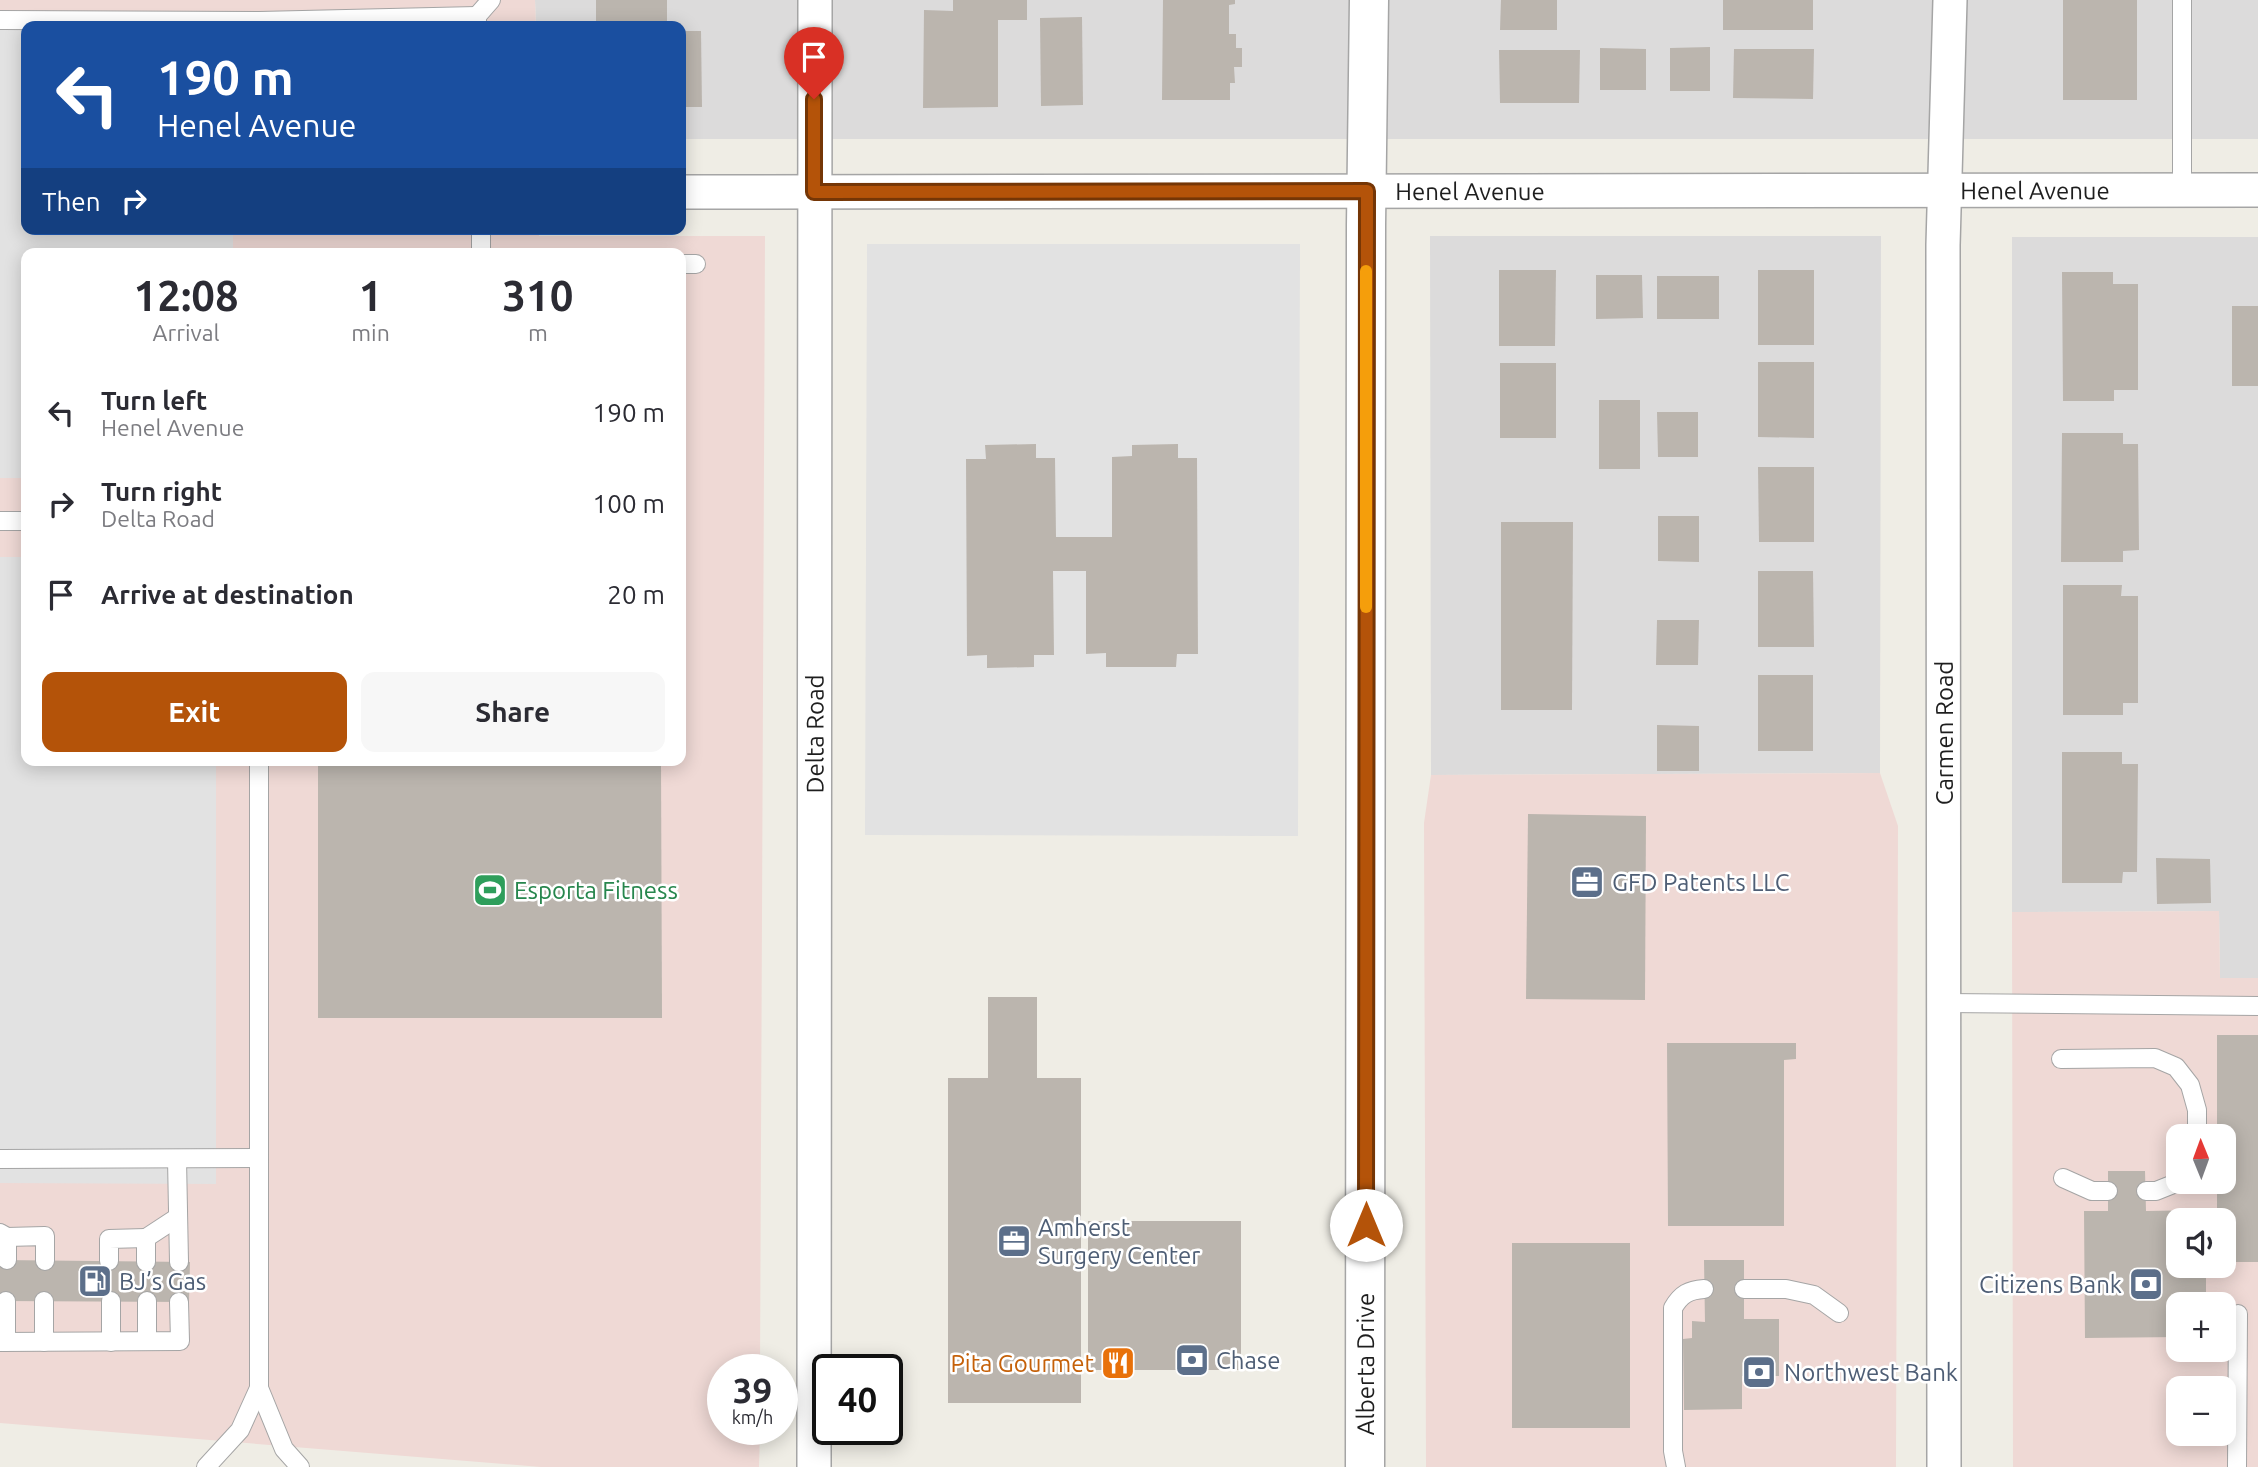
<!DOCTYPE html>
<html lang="en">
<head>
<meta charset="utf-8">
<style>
  :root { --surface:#fff; --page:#f7f7f7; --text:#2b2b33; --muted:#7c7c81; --accent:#b45309 }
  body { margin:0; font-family:Ubuntu,sans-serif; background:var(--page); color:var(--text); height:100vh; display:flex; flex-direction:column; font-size:26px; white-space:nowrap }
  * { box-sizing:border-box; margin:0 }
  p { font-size:23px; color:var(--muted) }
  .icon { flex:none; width:38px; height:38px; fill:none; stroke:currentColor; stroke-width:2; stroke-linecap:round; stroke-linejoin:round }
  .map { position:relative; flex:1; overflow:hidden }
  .sheet { position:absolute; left:21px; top:248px; width:665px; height:518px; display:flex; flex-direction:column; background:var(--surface); border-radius:14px; box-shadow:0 4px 18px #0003 }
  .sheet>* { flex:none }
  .hud { position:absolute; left:21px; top:21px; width:665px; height:214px; border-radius:14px; box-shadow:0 4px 18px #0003; background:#1a4fa0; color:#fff; overflow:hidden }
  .needle { width:46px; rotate:359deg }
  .controls { position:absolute; left:2166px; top:1124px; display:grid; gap:14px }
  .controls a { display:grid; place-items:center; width:70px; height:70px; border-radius:14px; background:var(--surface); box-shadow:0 4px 18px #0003; font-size:35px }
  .speed { position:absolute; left:707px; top:1354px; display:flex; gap:14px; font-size:35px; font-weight:700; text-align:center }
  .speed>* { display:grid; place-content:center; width:91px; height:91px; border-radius:50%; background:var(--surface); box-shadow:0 4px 18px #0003; line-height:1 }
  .speed small { font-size:18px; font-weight:400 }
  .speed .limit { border:4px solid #111; border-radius:10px; background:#fff; color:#111 }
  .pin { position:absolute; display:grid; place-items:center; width:60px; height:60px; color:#fff; margin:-72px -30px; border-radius:50% 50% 50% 0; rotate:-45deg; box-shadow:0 0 7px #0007 }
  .pin .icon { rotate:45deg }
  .me { position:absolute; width:77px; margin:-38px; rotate:0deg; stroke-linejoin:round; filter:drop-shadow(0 0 5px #0008) }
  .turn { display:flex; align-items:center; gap:24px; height:147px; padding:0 21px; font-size:32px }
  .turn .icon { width:91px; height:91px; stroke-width:2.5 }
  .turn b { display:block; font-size:49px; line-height:60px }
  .then { display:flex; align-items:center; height:66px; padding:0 21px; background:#0003; gap:14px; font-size:26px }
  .eta { display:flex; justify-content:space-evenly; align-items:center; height:119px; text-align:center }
  .eta b { font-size:42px; font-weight:600; line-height:49px }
  .button { display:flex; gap:14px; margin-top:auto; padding:14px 21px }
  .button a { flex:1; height:80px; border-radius:14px; background:var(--accent); color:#fff; font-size:28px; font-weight:600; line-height:80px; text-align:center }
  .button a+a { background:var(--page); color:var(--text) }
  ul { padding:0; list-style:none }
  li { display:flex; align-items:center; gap:21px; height:91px; padding:0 21px }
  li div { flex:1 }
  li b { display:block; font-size:26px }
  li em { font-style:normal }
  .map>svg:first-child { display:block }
</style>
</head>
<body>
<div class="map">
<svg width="2258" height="1467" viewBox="0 0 2258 1467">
  <rect width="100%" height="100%" fill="#efede5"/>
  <!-- residential -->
  <g fill="#dcdbdb">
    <path d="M535,0H2258V139H681V26H536Z"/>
    <path d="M1430,236H1881L1880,773L1431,775Z"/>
    <path d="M2012,237H2258V978H2220L2219,911L2012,912Z"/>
  </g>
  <!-- commercial -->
  <g fill="#efd9d5" fill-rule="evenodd">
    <path d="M0,0H535L536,26H26V229H538L539,236H765L760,1370H723V1430H760L759,1467H541L0,1423ZM26,254H681V761H26Z"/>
    <path d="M1880,773L1898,826L1896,1467H1426L1424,823L1431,775Z"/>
    <path d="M2219,911L2220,978H2258V1467H2013L2012,912ZM2179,1136H2224V1181H2179ZM2179,1220H2224V1265H2179ZM2179,1304H2224V1349H2179ZM2179,1388H2224V1433H2179Z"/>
  </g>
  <!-- parking -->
  <g fill="#e2e2e2">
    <path d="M0,24L26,26V229H233V254H26V478H0Z"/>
    <path d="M867,244H1300L1298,836L865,835Z"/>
    <path d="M0,557H26V761H216V1184L0,1183Z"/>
  </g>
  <!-- building -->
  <g fill="#bbb5ae">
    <rect x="596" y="0" width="71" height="26"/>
    <path d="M953,0H1027V20H998V107L923,108L924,10L953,11Z"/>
    <path d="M1163,0H1235V4L1229,5V34H1236V48H1242V67H1234L1235,83H1230V100H1162Z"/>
    <path d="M1501,0H1557V30H1500Z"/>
    <rect x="1723" y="0" width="90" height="30"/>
    <rect x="2063" y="0" width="74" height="100"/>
    <path d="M1082,17L1083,105L1041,106L1040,18Z"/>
    <path d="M681,31H701L702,107H681Z"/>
    <path d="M1710,47V91H1670V48Z"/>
    <path d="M1600,48L1646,49V90H1600Z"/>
    <path d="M1734,49H1814L1813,99L1733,98Z"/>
    <path d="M1499,50H1580L1579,103H1500Z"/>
    <path d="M1499,270H1556L1555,346H1499Z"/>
    <rect x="1758" y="270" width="56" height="75"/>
    <path d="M2062,272H2113V284H2138V390H2114V401H2063Z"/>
    <path d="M1596,275H1642L1643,318L1596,319Z"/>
    <rect x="1657" y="276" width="62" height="43"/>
    <rect x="2232" y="306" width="26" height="80"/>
    <path d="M1758,362H1814V438L1758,437Z"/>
    <rect x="1500" y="363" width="56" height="75"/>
    <rect x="1599" y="400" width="41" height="69"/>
    <path d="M1657,412H1698V457H1658Z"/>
    <path d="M2062,433H2123V444H2138L2139,550L2123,551V562H2061Z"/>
    <path d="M1036,444V458H1055L1056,537H1112V457L1132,456V445L1178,444V458H1197L1198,654H1177L1176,667H1106V653L1086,654V571H1053L1054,655H1034V667L987,668V655L967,656L966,459H986L985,445Z"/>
    <path d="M1758,467H1814V542H1759Z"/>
    <path d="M1658,516H1699V562L1658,561Z"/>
    <path d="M1501,522H1573L1572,710H1501Z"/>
    <path d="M1758,571H1813L1814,647H1758Z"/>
    <path d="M2063,585H2122L2121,596H2138V703H2123V715H2063Z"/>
    <path d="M1657,620H1699L1698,665H1656Z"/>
    <rect x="1758" y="675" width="55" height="76"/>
    <path d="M1657,725L1699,726V771H1657Z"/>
    <path d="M2062,752H2122V764H2138L2137,872H2123L2122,883H2062Z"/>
    <path d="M318,761H661L662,1018H318Z"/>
    <path d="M1528,814L1646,816L1645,1000L1526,999Z"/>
    <path d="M2156,858L2210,859L2211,903L2157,904Z"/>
    <path d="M988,997H1037V1078H1081V1403H948V1078H988Z"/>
    <path d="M2217,1035H2258V1262H2224V1220H2217V1181H2224V1136H2217Z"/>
    <path d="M1667,1043H1796V1059L1784,1060V1226H1668Z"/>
    <path d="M2108,1171H2145L2146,1211L2206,1210V1220H2179V1265H2206V1304H2179V1337L2085,1338L2084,1211H2108Z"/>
    <rect x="1088" y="1221" width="153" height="149"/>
    <rect x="1512" y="1243" width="118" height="185"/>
    <path d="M0,1260L190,1262L189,1302L0,1301Z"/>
    <path d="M1704,1260H1744V1319H1779V1376H1742V1409L1684,1410L1683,1339L1692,1338V1321L1705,1322Z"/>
  </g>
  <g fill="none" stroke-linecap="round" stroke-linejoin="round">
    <!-- service casing -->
    <g stroke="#a5a5a5" stroke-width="20">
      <g id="service">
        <path d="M2182,0V190"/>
        <path d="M0,20L259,21L477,16"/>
        <path d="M477,26V16L491,0"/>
        <path d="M481,229V254"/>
        <path d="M681,264H696"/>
        <path d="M0,521H26"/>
        <path d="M259,761V1388L284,1449L300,1467"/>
        <path d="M1944,1003L2258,1006"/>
        <path d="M2061,1059L2155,1058L2176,1067L2190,1085L2197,1110V1136"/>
        <path d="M0,1159L259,1158"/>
        <path d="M177,1159L179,1262"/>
        <path d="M2063,1178L2092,1191H2108"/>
        <path d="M2146,1191H2156L2181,1181"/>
        <path d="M0,1233L7,1237V1260"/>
        <path d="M7,1237L45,1236V1261"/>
        <path d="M109,1261V1239L146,1238"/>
        <path d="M146,1262V1238L178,1217"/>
        <path d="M1744,1289H1786L1814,1295L1839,1313"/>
        <path d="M6,1301V1342"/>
        <path d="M44,1301V1342"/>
        <path d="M111,1301V1342"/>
        <path d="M147,1341V1301"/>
        <path d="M0,1342L180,1341L179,1302"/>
        <path d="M206,1467L240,1430L259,1388"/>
        <path d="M1676,1467L1673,1451V1308C1681,1294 1689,1290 1704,1289"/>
        <path d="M2237,1467L2238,1314"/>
      </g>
    </g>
    <!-- minor casing -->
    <g stroke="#a5a5a5" stroke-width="36">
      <g id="minor">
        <path id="s1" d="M681,192L2258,190"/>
        <path id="s2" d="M814,1467L815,0"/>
        <path d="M1944,1467L1943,245L1950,0"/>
      </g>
    </g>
    <!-- tertiary casing -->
    <g stroke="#a5a5a5" stroke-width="41">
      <g id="tertiary">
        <path id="s3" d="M1365,1467L1366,225L1369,0"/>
      </g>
    </g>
    <!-- service -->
    <use href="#service" stroke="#fff" stroke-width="18"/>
    <!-- minor -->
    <use href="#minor" stroke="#fff" stroke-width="33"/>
    <!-- tertiary -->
    <use href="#tertiary" stroke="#fff" stroke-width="38"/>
  </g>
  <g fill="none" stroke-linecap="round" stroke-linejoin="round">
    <!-- route casing -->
    <g stroke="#753606" stroke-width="18">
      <path id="route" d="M814,99V192L1367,191L1366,1225"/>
    </g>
    <!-- route -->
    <use href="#route" stroke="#b45309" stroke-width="12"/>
    <!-- slow -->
    <path stroke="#f59e0b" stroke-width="12" d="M1366,607V271"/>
  </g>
  <!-- icons -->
  <defs>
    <g id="office-square" transform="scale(1.75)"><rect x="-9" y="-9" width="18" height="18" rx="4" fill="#5c6f8a" stroke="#fff"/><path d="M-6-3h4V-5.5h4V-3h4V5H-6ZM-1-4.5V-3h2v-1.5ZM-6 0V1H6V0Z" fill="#fff"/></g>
    <g id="stadium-square" transform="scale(1.75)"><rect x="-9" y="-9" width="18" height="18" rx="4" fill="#2e9e5b" stroke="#fff"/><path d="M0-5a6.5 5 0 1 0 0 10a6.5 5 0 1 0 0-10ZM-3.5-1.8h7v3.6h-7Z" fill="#fff"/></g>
    <g id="fuel-square" transform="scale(1.75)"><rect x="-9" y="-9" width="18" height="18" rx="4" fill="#5c6f8a" stroke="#fff"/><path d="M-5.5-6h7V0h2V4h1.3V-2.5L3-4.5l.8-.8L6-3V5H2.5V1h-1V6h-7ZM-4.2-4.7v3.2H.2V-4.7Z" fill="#fff"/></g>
    <g id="bank-square" transform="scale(1.75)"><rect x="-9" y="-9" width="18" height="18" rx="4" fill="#5c6f8a" stroke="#fff"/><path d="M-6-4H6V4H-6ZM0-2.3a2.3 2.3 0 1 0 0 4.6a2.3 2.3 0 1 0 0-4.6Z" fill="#fff"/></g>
    <g id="restaurant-square" transform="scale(1.75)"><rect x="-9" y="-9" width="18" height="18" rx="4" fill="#e8710a" stroke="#fff"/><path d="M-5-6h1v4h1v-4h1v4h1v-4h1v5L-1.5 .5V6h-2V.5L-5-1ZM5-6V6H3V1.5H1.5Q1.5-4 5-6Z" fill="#fff"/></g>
  </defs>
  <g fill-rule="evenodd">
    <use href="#office-square" x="1587" y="882"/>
    <use href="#stadium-square" x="490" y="890"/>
    <use href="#office-square" x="1014" y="1241"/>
    <use href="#fuel-square" x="95" y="1281"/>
    <use href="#bank-square" x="2146" y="1284"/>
    <use href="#bank-square" x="1192" y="1360"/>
    <use href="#restaurant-square" x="1118" y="1363"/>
    <use href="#bank-square" x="1759" y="1372"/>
  </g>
  <g text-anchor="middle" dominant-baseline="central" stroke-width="5" stroke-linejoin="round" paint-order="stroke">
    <!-- street labels -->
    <g font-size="24" fill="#1e1e1e" stroke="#fff">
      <text stroke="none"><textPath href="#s1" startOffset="1354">Henel Avenue</textPath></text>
      <text stroke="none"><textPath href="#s1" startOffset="789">Henel Avenue</textPath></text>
      <text stroke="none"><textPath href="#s2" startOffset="733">Delta Road</textPath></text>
      <text transform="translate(1944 733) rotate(-90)">Carmen Road</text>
      <text stroke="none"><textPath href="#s3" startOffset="103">Alberta Drive</textPath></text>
    </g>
    <!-- service labels -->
    <g font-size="24" fill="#4e5e75" stroke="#fff" text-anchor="start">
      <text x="1612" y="882">GFD Patents LLC</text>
      <text x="1038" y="1227">Amherst<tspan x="1038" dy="28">Surgery Center</tspan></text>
      <text x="119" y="1281">BJ’s Gas</text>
      <text x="2122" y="1284" text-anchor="end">Citizens Bank</text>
      <text x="1216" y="1360">Chase</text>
      <text x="1784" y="1372">Northwest Bank</text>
    </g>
    <!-- leisure labels -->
    <g font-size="24" fill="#27864d" stroke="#fff" text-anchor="start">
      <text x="514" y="890">Esporta Fitness</text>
    </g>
    <!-- food labels -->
    <g font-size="24" fill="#c56008" stroke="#fff" text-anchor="end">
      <text x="1094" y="1363">Pita Gourmet</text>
    </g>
  </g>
</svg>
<div class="controls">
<a><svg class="needle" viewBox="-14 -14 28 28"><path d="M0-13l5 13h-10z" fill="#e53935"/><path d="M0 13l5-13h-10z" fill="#7c7c81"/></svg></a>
<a><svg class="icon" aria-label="sound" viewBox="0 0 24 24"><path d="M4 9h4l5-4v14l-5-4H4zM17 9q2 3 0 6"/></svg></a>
<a>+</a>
<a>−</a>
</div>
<div class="speed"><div>39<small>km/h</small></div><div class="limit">40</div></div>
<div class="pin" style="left:814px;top:99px;background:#d93025"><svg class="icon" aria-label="arrive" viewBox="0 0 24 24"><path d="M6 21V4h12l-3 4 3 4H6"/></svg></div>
<svg class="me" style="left:1366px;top:1225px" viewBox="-20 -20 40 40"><circle r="19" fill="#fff"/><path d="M0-13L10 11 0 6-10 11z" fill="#b45309"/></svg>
<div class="hud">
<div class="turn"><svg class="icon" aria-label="left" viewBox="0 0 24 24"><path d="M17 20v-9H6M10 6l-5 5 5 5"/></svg><div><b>190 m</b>Henel Avenue</div></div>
<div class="then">Then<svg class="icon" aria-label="right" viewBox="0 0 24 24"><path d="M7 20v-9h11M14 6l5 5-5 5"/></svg></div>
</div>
<section class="sheet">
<div class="eta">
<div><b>12:08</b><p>Arrival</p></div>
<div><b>1</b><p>min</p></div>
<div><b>310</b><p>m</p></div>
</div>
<ul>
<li><svg class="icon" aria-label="left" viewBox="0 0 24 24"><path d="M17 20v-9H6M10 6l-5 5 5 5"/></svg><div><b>Turn left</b><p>Henel Avenue</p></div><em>190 m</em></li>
<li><svg class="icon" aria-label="right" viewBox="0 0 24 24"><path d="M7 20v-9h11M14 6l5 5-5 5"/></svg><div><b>Turn right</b><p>Delta Road</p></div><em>100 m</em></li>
<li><svg class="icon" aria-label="arrive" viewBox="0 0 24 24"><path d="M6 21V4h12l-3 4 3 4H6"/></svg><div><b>Arrive at destination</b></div><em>20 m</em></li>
</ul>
<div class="button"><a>Exit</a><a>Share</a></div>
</section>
</div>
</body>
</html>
